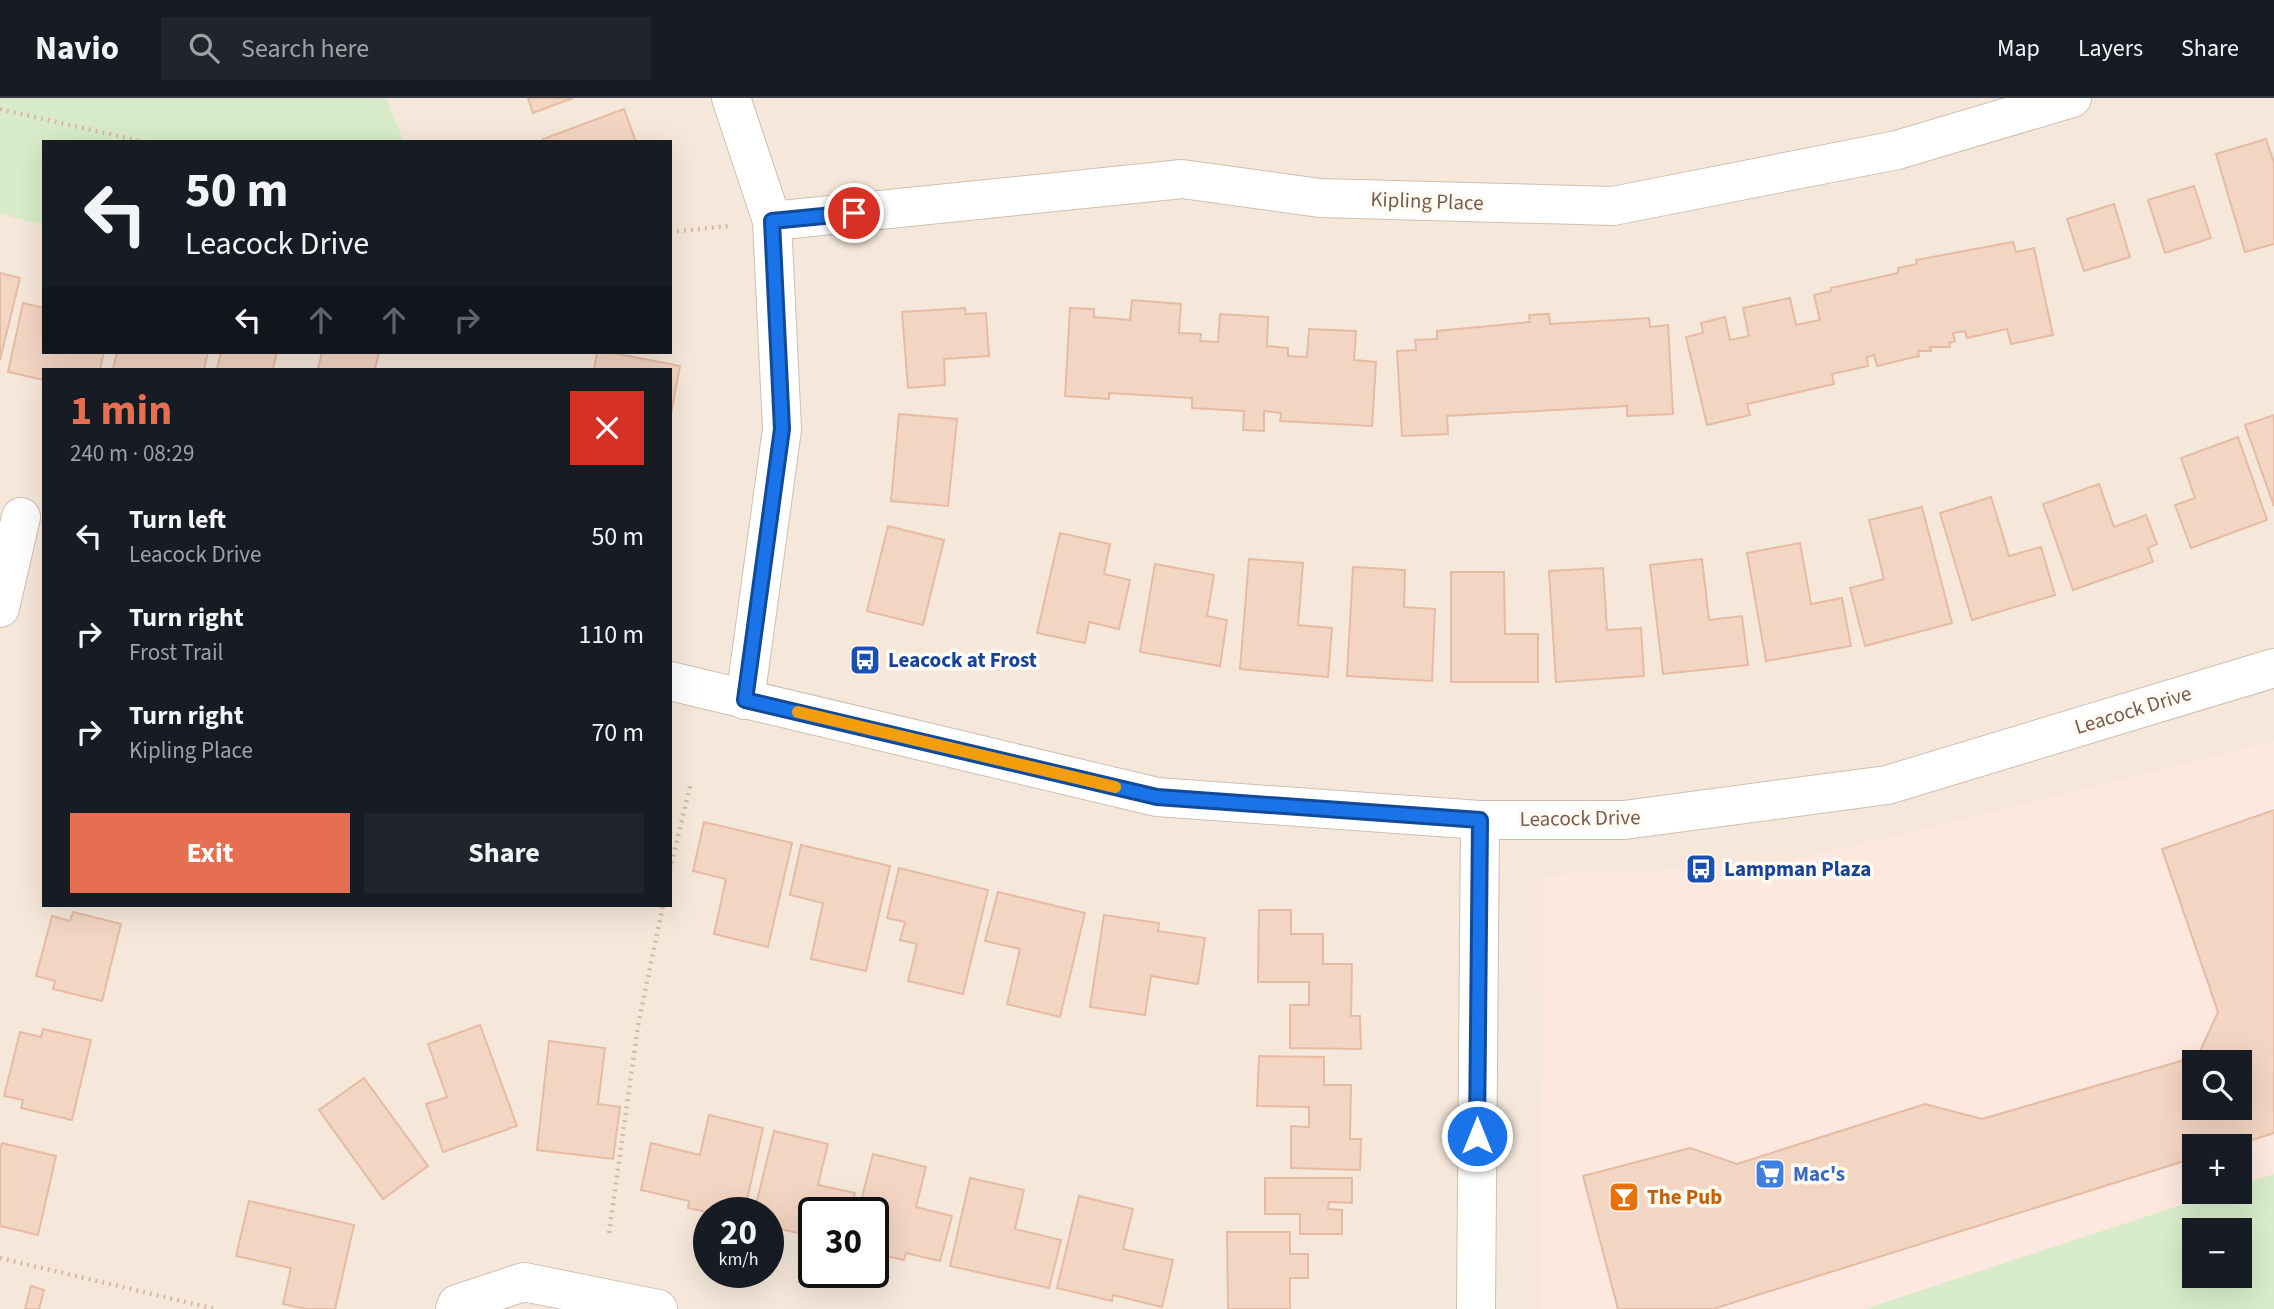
<!DOCTYPE html>
<html lang="en">
<head>
<meta charset="utf-8">
<style>
  :root { --surface:#171b24; --page:#20242c; --text:#f1f3f6; --muted:#9ea1a6; --line:#363941; --accent:#e76f51 }
  body { margin:0; font-family:"Source Sans 3",sans-serif; background:var(--page); color:var(--text); height:100vh; display:flex; flex-direction:column; font-size:26px; white-space:nowrap }
  * { box-sizing:border-box; margin:0 }
  p { font-size:23px; color:var(--muted) }
  .icon { flex:none; width:38px; height:38px; fill:none; stroke:currentColor; stroke-width:2; stroke-linecap:round; stroke-linejoin:round }
  .map { position:relative; flex:1; overflow:hidden }
  .drawer { position:absolute; left:42px; top:270px; width:630px; height:539px; display:flex; flex-direction:column; background:var(--surface); border-radius:0px; box-shadow:0 7px 28px #0002 }
  .drawer>* { flex:none }
  .top-card { position:absolute; left:42px; top:42px; width:630px; height:214px; border-radius:0px; box-shadow:0 7px 28px #0002; background:#171b24; color:var(--text); overflow:hidden }
  .fabs { position:absolute; left:2182px; top:952px; display:grid; gap:14px }
  .fabs a { display:grid; place-items:center; width:70px; height:70px; border-radius:0px; background:var(--surface); box-shadow:0 7px 28px #0002; font-size:35px }
  .speed { position:absolute; left:693px; top:1099px; display:flex; gap:14px; font-size:35px; font-weight:700; text-align:center }
  .speed>* { display:grid; place-content:center; width:91px; height:91px; border-radius:50%; background:var(--surface); box-shadow:0 7px 28px #0002; line-height:1 }
  .speed small { font-size:18px; font-weight:400 }
  .speed .limit { border:4px solid #111; border-radius:10px; background:#fff; color:#111 }
  .pin { position:absolute; display:grid; place-items:center; width:60px; height:60px; color:#fff; margin:-30px; border:4px solid #fff; border-radius:50%; box-shadow:0 2px 7px #0007 }
  .me { position:absolute; width:77px; margin:-38px; rotate:0deg; stroke-linejoin:round; filter:drop-shadow(0 0 5px #0008) }
  .turn { display:flex; align-items:center; gap:24px; height:147px; padding:0 28px; font-size:32px }
  .turn .icon { width:91px; height:91px; stroke-width:2.5 }
  .turn b { display:block; font-size:49px; line-height:60px }
  .lanes { display:flex; align-items:center; height:66px; padding:0 28px; background:#0003; justify-content:center; gap:35px; direction:ltr }
  .lanes .off { opacity:.35 }
  .round { display:grid; place-items:center; flex:none; width:74px; height:74px; border-radius:0px; background:var(--page) }
  .summary { display:flex; align-items:center; justify-content:space-between; height:119px; padding:0 28px }
  h1 { font-size:42px; font-weight:700; line-height:52px; color:var(--accent) }
  .cta { display:flex; gap:14px; margin-top:auto; padding:14px 28px }
  .cta a { flex:1; height:80px; border-radius:0px; background:var(--accent); color:#fff; font-size:28px; font-weight:700; line-height:80px; text-align:center }
  .cta a+a { background:var(--page); color:var(--text) }
  ul { padding:0; list-style:none }
  li { display:flex; align-items:center; gap:21px; height:98px; padding:0 28px }
  li div { flex:1 }
  li b { display:block; font-size:26px }
  li em { font-style:normal }
  header { display:flex; align-items:center; gap:42px; box-sizing:border-box; height:98px; padding:0 35px; background:var(--surface); border-bottom:2px solid var(--line) }
  header strong { font-size:33px }
  nav { display:flex; gap:38px; margin-inline-start:auto; font-size:24px }
  .search { width:490px; height:63px; background:var(--page); display:flex; align-items:center; gap:18px; box-sizing:border-box; padding:0 24px; border-radius:0px; color:var(--muted); font-size:26px }
  .map>svg:first-child { display:block }
</style>
</head>
<body>
<header>
<strong>Navio</strong>
<div class="search"><svg class="icon" aria-label="search" viewBox="0 0 24 24"><circle cx="10" cy="10" r="6"/><path d="M15 15l6 6"/></svg>Search here</div>
<nav><a>Map</a><a>Layers</a><a>Share</a></nav>
</header>
<div class="map">
<svg width="2274" height="1211" viewBox="0 0 2274 1211">
  <rect width="100%" height="100%" fill="#fdf6ec"/>
  <!-- residential -->
  <path fill="#f5e8da" fill-rule="evenodd" d="M0,0H2274V1211H0ZM44,44H670V254H44ZM44,271H670V807H44ZM2194,964H2240V1010H2194ZM2194,1048H2240V1094H2194ZM709,1115H768V1174H709ZM814,1115H873V1174H814ZM2194,1132H2240V1178H2194Z"/>
  <!-- commercial -->
  <path fill="#fde8e0" fill-rule="evenodd" d="M2274,644V1078L2240,1089V1048H2194V1094H2225L1867,1211H1541L1544,777L1771,768ZM2194,964H2240V1010H2194Z"/>
  <!-- green -->
  <g fill="#d8ecc9" fill-rule="evenodd">
    <path d="M0,0H386L404,44H44V127L0,116Z"/>
    <path d="M2274,1076V1211H1865L2220,1094H2240V1087ZM2194,1132H2240V1178H2194Z"/>
  </g>
  <!-- building -->
  <g fill="#f3d5c3" stroke="#e6bba3" stroke-width="2" fill-rule="evenodd">
    <path d="M528,0H573L533,15Z"/>
    <path d="M624,11L636,44H544L543,41Z"/>
    <path d="M2266,41L2274,65V146L2245,154L2216,56Z"/>
    <path d="M2194,88L2211,140L2165,155L2148,102Z"/>
    <path d="M2114,106L2130,159L2084,173L2067,121Z"/>
    <path d="M2013,144L2016,154L2034,150L2053,237L2011,246L2007,231L1967,240L1965,233L1953,235L1955,243L1949,245L1950,249H1930L1931,253H1918L1919,258L1877,268L1874,257L1867,259L1868,268L1832,276L1834,286L1747,306L1750,317L1707,327L1686,239L1703,235L1701,225L1725,219L1730,242L1749,238L1743,210L1790,200L1796,227L1820,222L1814,197L1831,193V190L1898,175V170L1917,166L1916,162Z"/>
    <path d="M0,175L20,180L0,262Z"/>
    <path d="M1132,202L1181,206L1179,235L1201,236L1200,243L1218,244L1220,216L1268,219L1267,248L1288,250V258L1307,259L1309,231L1356,233L1354,262L1376,264L1372,328L1280,323L1281,315L1264,313V333L1243,332L1244,313L1192,310V300L1109,295V301L1065,298L1070,210L1094,211V219L1130,222Z"/>
    <path d="M23,205L44,210V254H104L100,271H44V282L8,274Z"/>
    <path d="M965,210L966,216L986,215L989,258L944,261L945,287L908,290L902,214Z"/>
    <path d="M1549,216L1550,226L1649,220L1650,229L1668,227L1673,316L1627,318V308L1447,318L1448,336L1402,338L1397,253L1416,252L1415,242L1437,241V233L1530,224L1529,217Z"/>
    <path d="M117,254H208L204,271H113Z"/>
    <path d="M221,254H277L273,271H217Z"/>
    <path d="M322,254H379L375,271H318Z"/>
    <path d="M597,254H608L680,268L670,321V271H594Z"/>
    <path d="M899,316L957,321L948,408L891,403Z"/>
    <path d="M2274,317V408L2245,327Z"/>
    <path d="M2238,339L2267,422L2191,450L2175,407L2195,400L2181,360Z"/>
    <path d="M2099,386L2114,429L2146,417L2157,446L2148,450L2153,464L2073,492L2043,406Z"/>
    <path d="M1991,399L2009,458L2041,449L2055,497L1972,522L1940,415Z"/>
    <path d="M1922,409L1952,525L1865,548L1850,490L1884,481L1869,422Z"/>
    <path d="M888,428L944,442L923,527L867,513Z"/>
    <path d="M1060,435L1110,446L1104,476L1130,482L1119,531L1089,524L1085,545L1037,535Z"/>
    <path d="M1800,445L1811,506L1842,500L1851,548L1766,563L1747,455Z"/>
    <path d="M1249,461L1303,465L1298,527L1332,530L1328,579L1240,571Z"/>
    <path d="M1702,461L1709,522L1742,518L1748,567L1663,576L1650,467Z"/>
    <path d="M1155,466L1214,477L1207,518L1227,522L1220,568L1140,554Z"/>
    <path d="M1353,469L1405,472L1404,509L1435,511L1432,583L1347,578Z"/>
    <path d="M1603,470L1607,532L1641,530L1644,578L1556,584L1549,473Z"/>
    <path d="M1451,474H1504L1505,536H1538V584H1451Z"/>
    <path d="M2274,712V1035L2233,1048H2194V1060L1713,1211H1618L1583,1078L1690,1050L1737,1066L1925,1006L1982,1021L2198,958L2218,914L2162,751ZM2194,964H2240V1010H2194Z"/>
    <path d="M704,724L792,745L768,849L714,836L726,781L693,773Z"/>
    <path d="M801,747L890,768L866,873L811,861L823,805L790,797Z"/>
    <path d="M899,770L988,792L963,896L908,883L917,846L900,842L905,824L887,820Z"/>
    <path d="M998,794L1085,815L1060,919L1007,906L1020,851L985,843Z"/>
    <path d="M1259,812H1291V836H1323V866H1352L1351,918H1360L1361,951L1290,950V907H1309V884H1258Z"/>
    <path d="M73,814L121,826L102,903L53,891L55,883L36,878L52,818L70,823Z"/>
    <path d="M1104,817L1159,825L1158,833L1205,840L1198,886L1151,878L1145,917L1090,909Z"/>
    <path d="M480,927L517,1028L443,1054L426,1006L447,999L428,946Z"/>
    <path d="M43,931L91,942L72,1022L21,1010L23,1002L4,998L20,934L41,939Z"/>
    <path d="M549,943L605,950L598,1006L620,1009L613,1061L537,1052Z"/>
    <path d="M1259,958L1324,959V987H1351L1350,1041H1361L1360,1072L1291,1070V1028L1309,1029V1009L1257,1008Z"/>
    <path d="M364,980L428,1068L383,1101L319,1012Z"/>
    <path d="M709,1017L763,1030L744,1115H710L688,1110L689,1103L641,1092L651,1045L700,1057Z"/>
    <path d="M774,1033L828,1046L818,1087L855,1095L850,1115H814V1133L808,1131L806,1137L768,1128V1115H754Z"/>
    <path d="M2,1045L56,1058L38,1137L0,1128V1052Z"/>
    <path d="M873,1056L926,1069L916,1109L952,1118L940,1163L906,1155L904,1162L873,1155V1115H858Z"/>
    <path d="M970,1080L1024,1092L1015,1131L1061,1142L1049,1190L950,1168Z"/>
    <path d="M1265,1080H1352V1105L1329,1104L1328,1111L1342,1112V1136H1300V1116H1265Z"/>
    <path d="M1079,1098L1133,1111L1123,1151L1173,1162L1162,1209L1113,1197L1112,1203L1057,1190Z"/>
    <path d="M249,1103L354,1127L335,1211H306L283,1206L291,1170L236,1158Z"/>
    <path d="M1227,1134H1290V1156H1308V1180H1290V1211H1228Z"/>
    <path d="M31,1188L44,1192L39,1211H25Z"/>
  </g>
  <g fill="none" stroke-linecap="round" stroke-linejoin="round">
    <!-- minor casing -->
    <g stroke="#d1beb0" stroke-width="40">
      <g id="minor">
        <path d="M731,0L772,123L782,331L745,602"/>
        <path d="M772,123L1182,81L1320,100L1613,108L1897,52L2072,0"/>
        <path d="M0,510L21,419"/>
        <path d="M670,583L1157,699L1480,722H1624L1887,687L2274,570"/>
        <path d="M455,1211L457,1206L524,1184L658,1211"/>
        <path d="M1476,1211L1480,722"/>
      </g>
    </g>
    <!-- path -->
    <g stroke="#d9b8a5" stroke-width="4.5" stroke-dasharray="2 5" stroke-linecap="butt">
      <path d="M0,11L144,44"/>
      <path d="M670,134L729,128"/>
      <path d="M670,772L690,688"/>
      <path d="M609,1135L638,928L663,807"/>
      <path d="M0,1160L215,1211"/>
    </g>
    <!-- minor -->
    <use href="#minor" stroke="#fff" stroke-width="38"/>
  </g>
  <g fill="none" stroke-linecap="round" stroke-linejoin="round">
    <!-- route casing -->
    <g stroke="#114b97" stroke-width="18">
      <path id="route" d="M854,115L772,123L782,331L745,602L1157,699L1480,722L1477,1038"/>
    </g>
    <!-- route -->
    <use href="#route" stroke="#1a73e8" stroke-width="12"/>
    <!-- slow -->
    <path stroke="#f59e0b" stroke-width="12" d="M798,614L1115,689"/>
  </g>
  <!-- icons -->
  <defs>
    <g id="bus-square" transform="scale(1.575)"><rect x="-9" y="-9" width="18" height="18" rx="4" fill="#1a4fb4" stroke="#fffaf3"/><path d="M-5-6H5V4H4V6H2V4H-2V6H-4V4H-5ZM-3.5-4V0h7V-4ZM-3.5 1.2v1.5H-2V1.2ZM2 1.2v1.5H3.5V1.2Z" fill="#fff"/></g>
    <g id="supermarket-square" transform="scale(1.575)"><rect x="-9" y="-9" width="18" height="18" rx="4" fill="#3f7fe0" stroke="#fffaf3"/><path d="M-6-5.5h2.5l.6 2H6L4.5 2H-2.5L-4.4-4H-6ZM-1.5 3.2a1.3 1.3 0 1 0 .1 0ZM3 3.2a1.3 1.3 0 1 0 .1 0Z" fill="#fff"/></g>
    <g id="bar-square" transform="scale(1.575)"><rect x="-9" y="-9" width="18" height="18" rx="4" fill="#e8710a" stroke="#fffaf3"/><path d="M-6-5H6L.8 .8V4.5H3.5V6h-7V4.5H-.8V.8Z" fill="#fff"/></g>
  </defs>
  <g fill-rule="evenodd">
    <use href="#bus-square" x="865" y="562"/>
    <use href="#bus-square" x="1701" y="771"/>
    <use href="#supermarket-square" x="1770" y="1076"/>
    <use href="#bar-square" x="1624" y="1099"/>
  </g>
  <g text-anchor="middle" dominant-baseline="central" stroke-width="7" stroke-linejoin="round" paint-order="stroke">
    <!-- street labels -->
    <g font-size="21" fill="#7a5c4d" stroke="#fffaf3">
      <text transform="translate(1427 103) rotate(2)">Kipling Place</text>
      <text transform="translate(2133 612) rotate(-17)">Leacock Drive</text>
      <text transform="translate(1580 720) rotate(-1)">Leacock Drive</text>
    </g>
    <!-- transit labels -->
    <g font-size="21" font-weight="bold" fill="#164399" stroke="#fffaf3" text-anchor="start">
      <text x="888" y="562">Leacock at Frost</text>
      <text x="1724" y="771">Lampman Plaza</text>
    </g>
    <!-- shop labels -->
    <g font-size="21" font-weight="bold" fill="#366cbe" stroke="#fffaf3" text-anchor="start">
      <text x="1793" y="1076">Mac's</text>
    </g>
    <!-- food labels -->
    <g font-size="21" font-weight="bold" fill="#c56008" stroke="#fffaf3" text-anchor="start">
      <text x="1647" y="1099">The Pub</text>
    </g>
  </g>
</svg>
<div class="fabs">
<a><svg class="icon" aria-label="search" viewBox="0 0 24 24"><circle cx="10" cy="10" r="6"/><path d="M15 15l6 6"/></svg></a>
<a>+</a>
<a>−</a>
</div>
<div class="speed"><div>20<small>km/h</small></div><div class="limit">30</div></div>
<div class="pin" style="left:854px;top:115px;background:#d93025"><svg class="icon" aria-label="arrive" viewBox="0 0 24 24"><path d="M6 21V4h12l-3 4 3 4H6"/></svg></div>
<svg class="me" style="left:1477px;top:1038px" viewBox="-20 -20 40 40"><circle r="17" fill="#1a73e8" stroke="#fff" stroke-width="3"/><path d="M0-11L8 9 0 5-8 9z" fill="#fff"/></svg>
<div class="top-card">
<div class="turn"><svg class="icon" aria-label="left" viewBox="0 0 24 24"><path d="M17 20v-9H6M10 6l-5 5 5 5"/></svg><div><b>50 m</b>Leacock Drive</div></div>
<div class="lanes"><svg class="icon" aria-label="left" viewBox="0 0 24 24"><path d="M17 20v-9H6M10 6l-5 5 5 5"/></svg><svg class="icon off" aria-label="ahead" viewBox="0 0 24 24"><path d="M12 20V5M6 11l6-6 6 6"/></svg><svg class="icon off" aria-label="ahead" viewBox="0 0 24 24"><path d="M12 20V5M6 11l6-6 6 6"/></svg><svg class="icon off" aria-label="right" viewBox="0 0 24 24"><path d="M7 20v-9h11M14 6l5 5-5 5"/></svg></div>
</div>
<section class="drawer">
<div class="summary"><div><h1>1 min</h1><p>240 m · 08:29</p></div><a class="round" style="background:#d93025;color:#fff"><svg class="icon" aria-label="close" viewBox="0 0 24 24"><path d="M6 6l12 12M18 6L6 18"/></svg></a></div>
<ul>
<li><svg class="icon" aria-label="left" viewBox="0 0 24 24"><path d="M17 20v-9H6M10 6l-5 5 5 5"/></svg><div><b>Turn left</b><p>Leacock Drive</p></div><em>50 m</em></li>
<li><svg class="icon" aria-label="right" viewBox="0 0 24 24"><path d="M7 20v-9h11M14 6l5 5-5 5"/></svg><div><b>Turn right</b><p>Frost Trail</p></div><em>110 m</em></li>
<li><svg class="icon" aria-label="right" viewBox="0 0 24 24"><path d="M7 20v-9h11M14 6l5 5-5 5"/></svg><div><b>Turn right</b><p>Kipling Place</p></div><em>70 m</em></li>
</ul>
<div class="cta"><a>Exit</a><a>Share</a></div>
</section>
</div>
</body>
</html>
